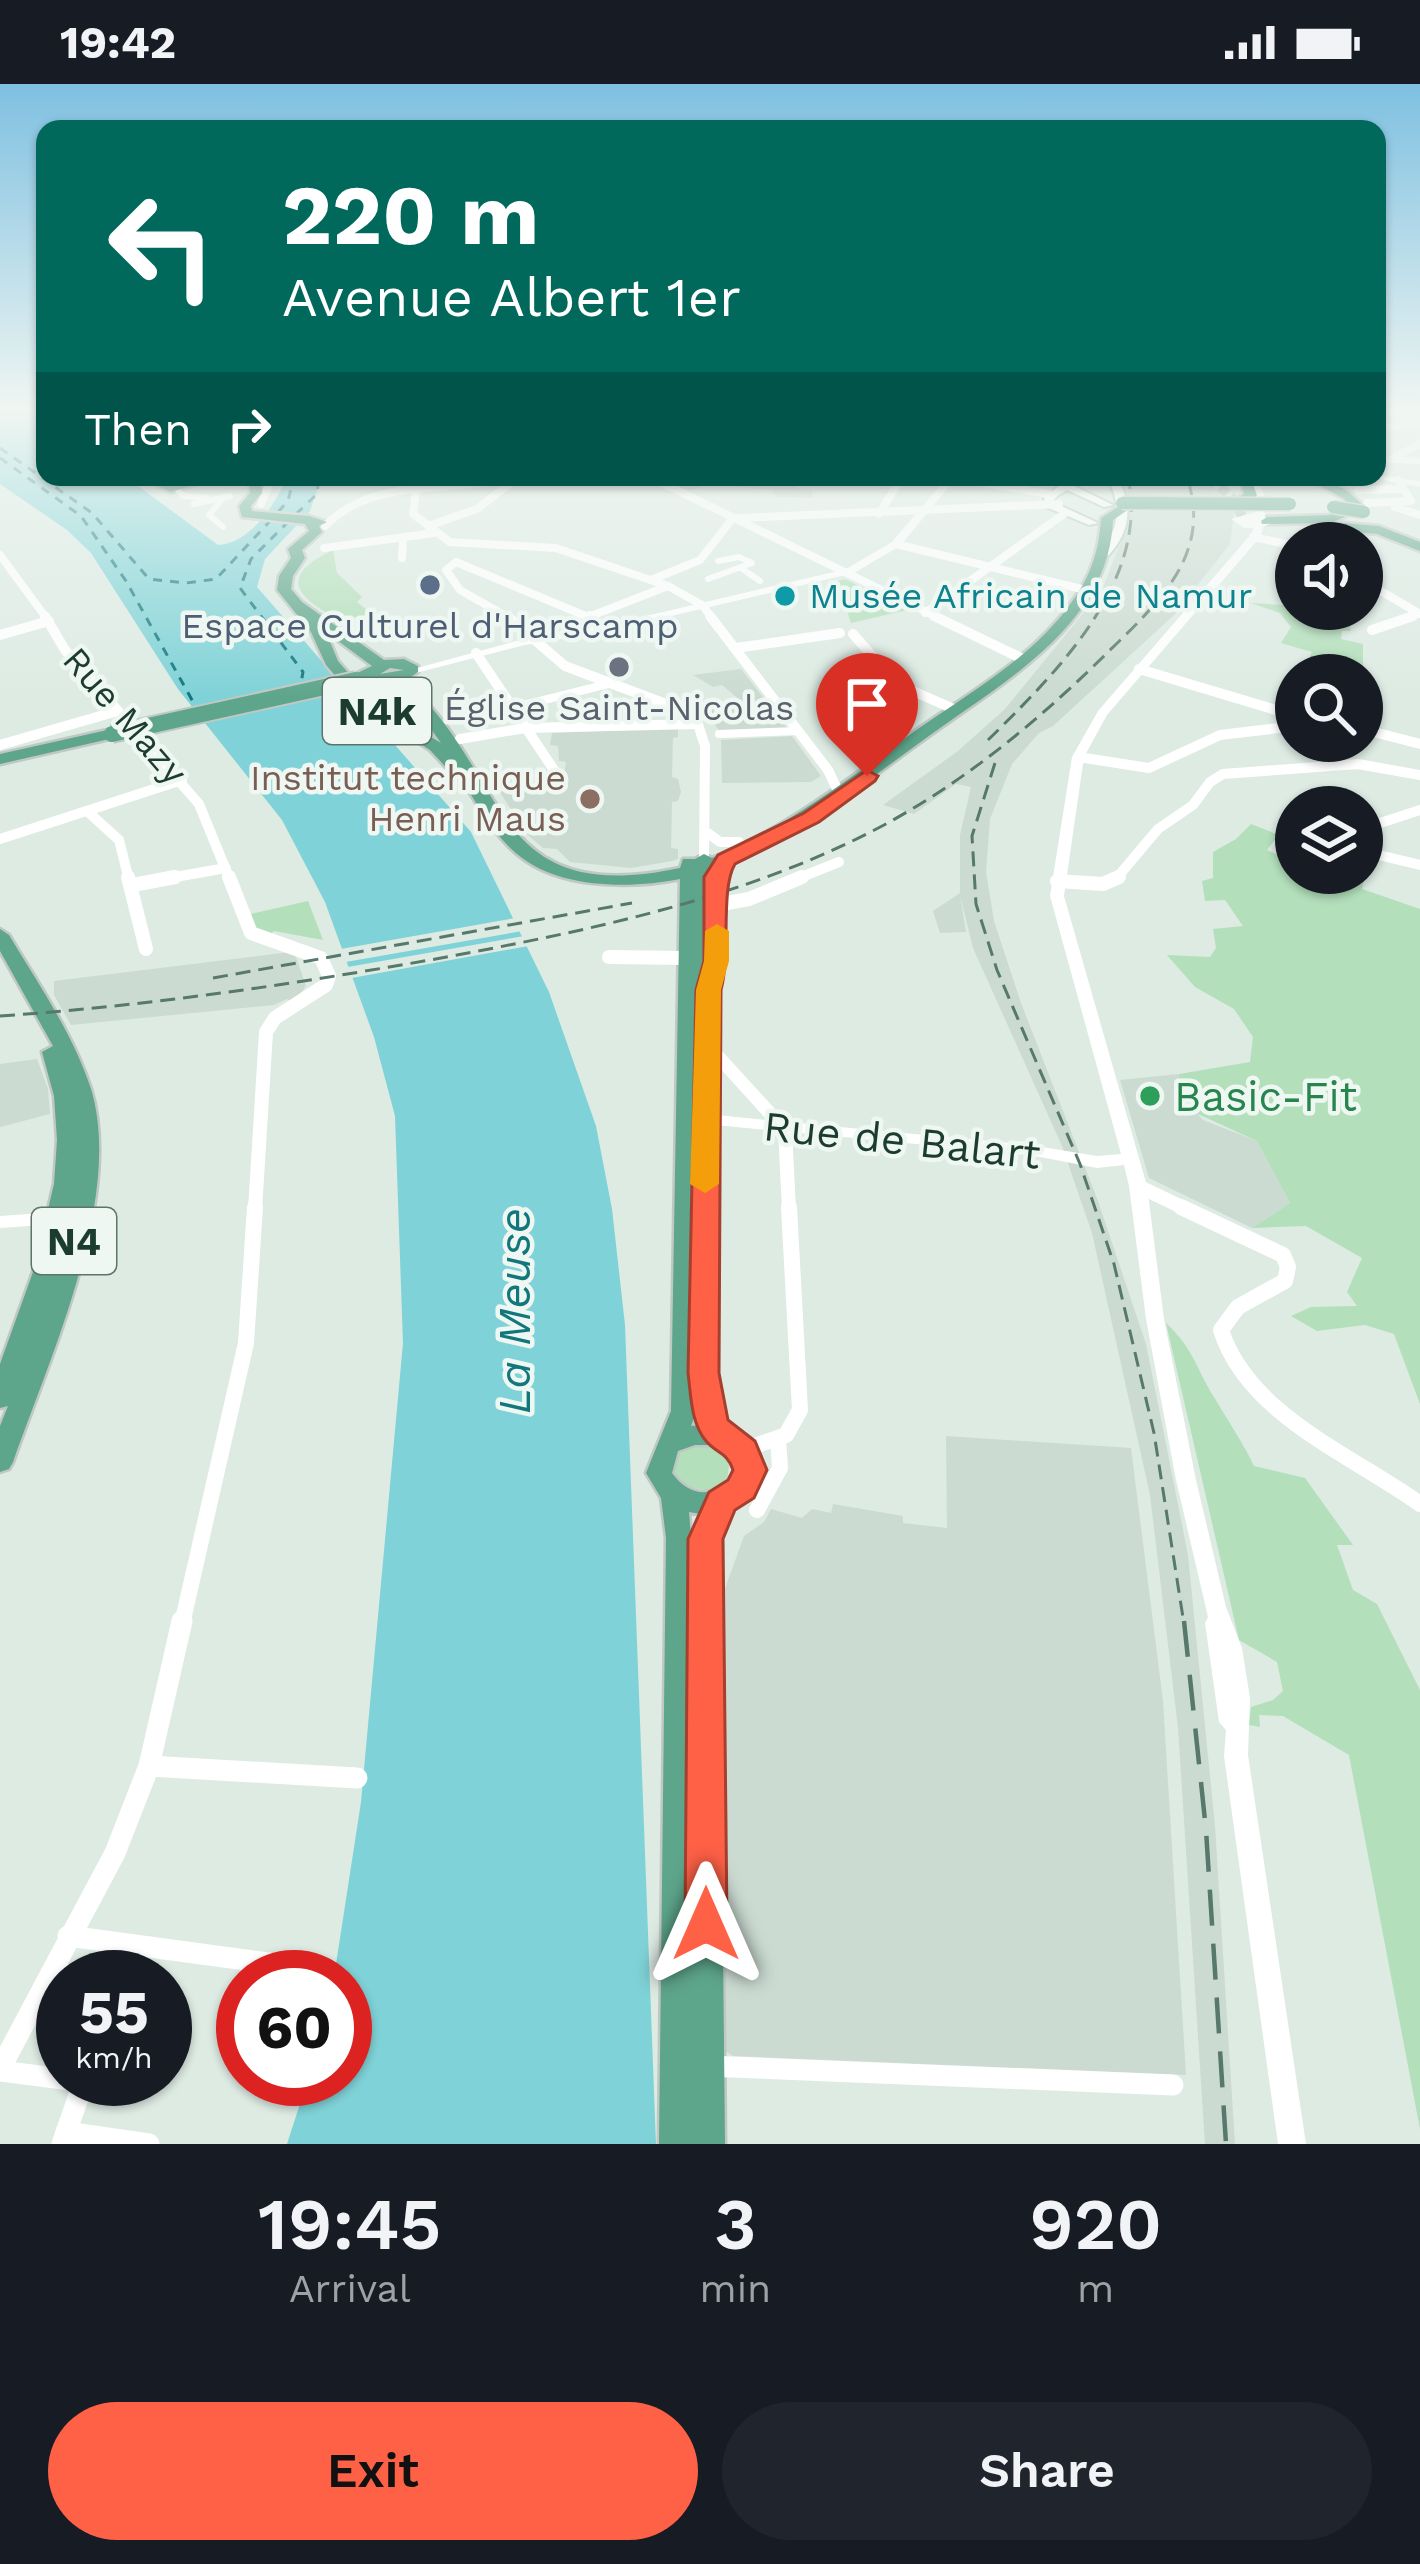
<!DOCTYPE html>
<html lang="en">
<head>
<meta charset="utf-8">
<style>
  :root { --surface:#171b24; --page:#20242c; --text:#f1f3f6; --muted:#9ea1a6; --accent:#ff6147 }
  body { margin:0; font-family:"Work Sans",sans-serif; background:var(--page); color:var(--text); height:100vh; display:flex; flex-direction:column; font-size:45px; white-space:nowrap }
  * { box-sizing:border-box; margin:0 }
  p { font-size:39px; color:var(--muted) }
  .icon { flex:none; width:66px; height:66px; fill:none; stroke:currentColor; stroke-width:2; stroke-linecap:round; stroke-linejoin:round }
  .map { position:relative; height:2060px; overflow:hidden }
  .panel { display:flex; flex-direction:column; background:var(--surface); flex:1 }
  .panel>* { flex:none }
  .top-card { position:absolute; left:36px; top:36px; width:1350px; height:366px; border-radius:24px; box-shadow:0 3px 9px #0004; background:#00695c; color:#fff; overflow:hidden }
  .controls { position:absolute; left:1275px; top:438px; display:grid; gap:24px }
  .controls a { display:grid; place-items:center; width:108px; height:108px; border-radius:50%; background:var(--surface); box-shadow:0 3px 9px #0004; font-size:60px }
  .speed { position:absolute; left:36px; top:1866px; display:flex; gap:24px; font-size:60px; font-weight:700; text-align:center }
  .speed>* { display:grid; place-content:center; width:156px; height:156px; border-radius:50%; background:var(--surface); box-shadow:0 3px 9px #0004; line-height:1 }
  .speed small { font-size:30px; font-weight:400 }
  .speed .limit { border:18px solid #d22; background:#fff; color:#111 }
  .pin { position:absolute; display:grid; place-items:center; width:102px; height:102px; color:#fff; margin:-123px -51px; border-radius:50% 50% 50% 0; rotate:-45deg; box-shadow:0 0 12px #0007 }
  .pin .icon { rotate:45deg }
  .me { position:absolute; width:132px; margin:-66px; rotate:0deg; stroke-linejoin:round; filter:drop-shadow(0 0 9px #0008) }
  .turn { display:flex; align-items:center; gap:42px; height:252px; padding:0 48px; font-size:54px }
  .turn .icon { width:156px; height:156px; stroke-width:2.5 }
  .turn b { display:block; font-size:84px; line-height:102px }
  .then { display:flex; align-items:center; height:114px; padding:0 48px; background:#0003; gap:24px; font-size:45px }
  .eta { display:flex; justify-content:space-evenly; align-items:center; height:204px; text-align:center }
  .eta b { font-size:72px; font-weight:600; line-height:84px }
  .cta { display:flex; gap:24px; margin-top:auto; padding:24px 48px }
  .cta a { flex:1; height:138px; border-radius:72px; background:var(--accent); color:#111; font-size:48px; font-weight:600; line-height:138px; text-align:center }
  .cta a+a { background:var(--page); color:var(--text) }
  .status { display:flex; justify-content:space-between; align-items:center; height:84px; padding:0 60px; background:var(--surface); direction:ltr }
  .status svg { height:33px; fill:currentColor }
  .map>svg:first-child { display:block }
</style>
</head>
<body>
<div class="status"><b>19:42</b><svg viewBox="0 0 49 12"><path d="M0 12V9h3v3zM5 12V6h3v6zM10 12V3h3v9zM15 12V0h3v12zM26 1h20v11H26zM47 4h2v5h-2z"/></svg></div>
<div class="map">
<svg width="1420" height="2060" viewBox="0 0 1420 2060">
  <rect width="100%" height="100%" fill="#ddebe3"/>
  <!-- built -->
  <g fill="#cbdbd2">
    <path d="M654,393H799L796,404L812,406L813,414L776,413L772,406L712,400L685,408Z"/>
    <path d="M1119,393H1205L1234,429L1230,460L1173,532L1053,642L1039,649L1012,680L990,735L986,788L994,837L1021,919L1098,1117L1146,1260L1169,1375L1188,1471L1215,1742L1235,2060H1205L1178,1644L1150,1411L1092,1149L1062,1062L973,864L960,811L966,848L940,849L933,827L960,809V751L971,703L956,700L914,730L883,721L958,667L1005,625L1102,506L1129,437Z"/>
    <path d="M741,585L787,644L719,646L703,627L740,616L722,601L713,603L693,591Z"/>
    <path d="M678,644V653L673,654L672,693L678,695L681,708L678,717L672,718L671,764L678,765V775L672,777L631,784L570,778L557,765L543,764L527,750L497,704L564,691L566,678L559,677L558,662L550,661L552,649Z"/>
    <path d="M792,652L821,692L811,698L722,699L721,656Z"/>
    <path d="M290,868L296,873L306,902L294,918L287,915L274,921L71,941L54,911V897Z"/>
    <path d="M37,975L48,1005L50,1030L0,1043V980Z"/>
    <path d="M1179,990L1176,1006L1203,1036L1257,1057L1290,1119L1252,1144L1149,1094L1120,996Z"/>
    <path d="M946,1352L1131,1364L1163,1617L1186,1991L733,1972L715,1961V1532L744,1452L764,1438L771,1425L802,1434L812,1425L831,1429L833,1420L903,1432V1439L947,1444Z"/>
  </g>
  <!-- green -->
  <g fill="#b3dfbb">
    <path d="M333,466L337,489L362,513L357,518L372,530L340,536C295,513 278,492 333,466Z"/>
    <path d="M845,495L907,526L851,539L837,497Z"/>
    <path d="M1251,519L1345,525L1353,535H1348L1351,547H1342L1341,555L1363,560V594L1308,576L1312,568L1281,559L1291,543L1280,529Z"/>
    <path d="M1251,740L1279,751L1267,766L1296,779V789H1336L1364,795L1362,805L1420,825V1320L1394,1250L1365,1241L1317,1247L1291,1232L1311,1223L1357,1222L1347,1208L1362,1174L1306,1142L1252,1144L1290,1119L1257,1057L1174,1019L1179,990L1250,978L1253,953L1234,925L1195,903L1167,871L1210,873L1216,864L1213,845L1243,842L1225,816L1205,817L1202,797L1213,794V768L1236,755Z"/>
    <path d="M308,817L323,856L274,847L267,853L255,845L251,830Z"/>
    <path d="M1166,1239C1194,1265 1195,1283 1214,1313C1228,1337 1242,1357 1254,1382L1305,1394L1353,1461H1337L1353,1506L1377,1520L1420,1606V2045L1349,1671L1283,1632L1259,1631L1260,1643L1249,1641L1251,1623L1273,1616L1283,1607L1277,1578L1239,1556Z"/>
    <path d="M707,1360L730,1374L727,1397L711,1407L681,1402L670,1389L673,1373L687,1362Z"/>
  </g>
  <!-- water -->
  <path fill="#7fd2d7" d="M45,325V393H126L218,461C249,460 277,420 286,393H322L310,427L265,475L257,503L471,748L549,908L596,1042L612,1125L625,1241L656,2060H287L308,1995H345V1893H334L361,1718L403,1259L395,1032L374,953L325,818L282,736L178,605L91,469L67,446L0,400V326Z"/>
  <!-- pier -->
  <g fill="#ddebe3">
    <path d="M521,833L528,846L340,879L335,866Z"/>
    <path d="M530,851L534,861L346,895L342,884Z"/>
  </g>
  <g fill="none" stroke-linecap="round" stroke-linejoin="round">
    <!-- ferry -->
    <g stroke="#12767d" stroke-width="3" stroke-dasharray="9 8" stroke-linecap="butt">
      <path d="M0,364L92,429L149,495L186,499L216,495L271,436"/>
      <path d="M0,374L81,432L126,497L197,625"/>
      <path d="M278,428L288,417L294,393"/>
      <path d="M296,430L317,410L319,393"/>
      <path d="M289,437L251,475L240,504L303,588L301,599"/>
    </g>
    <!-- tertiary-tunnel -->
    <path stroke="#b7c8bf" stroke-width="10" stroke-dasharray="10 4.5" stroke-linecap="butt" d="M1209,393L1232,414L1242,432"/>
    <!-- secondary casing -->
    <g stroke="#afccbe" stroke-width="4">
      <g id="secondary">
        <path d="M1042,393H1056L1113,421L1104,423L1067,406L1054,414L1055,419L1098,439L1089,441L1046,423L1044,413L1059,402Z"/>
        <path d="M1107,393H1117C1133,422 1131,446 1109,471L1105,472L1099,469C1120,444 1122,422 1107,393Z"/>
      </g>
    </g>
    <!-- primary casing -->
    <g stroke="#c0c8c5" stroke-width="5">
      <g id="primary">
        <path d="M139,393C151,393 158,397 169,399C182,401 206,393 221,393L171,408Z"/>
        <path d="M249,393H261L262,409L251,422L252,427L309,432L327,438L319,442L322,448L302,466L305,474L293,492L291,505L302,518L384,576L404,575L418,582V588L405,597C511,689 487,825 680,784L683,775H695L704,770L712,774C787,744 849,694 915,647C969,609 1032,574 1071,519C1091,492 1099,467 1101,434L1119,422L1129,425L1113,436C1109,543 999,600 922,657C882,686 843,716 802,742C783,754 733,772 725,790C719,808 725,852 725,873L715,879L719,1006L716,1289C717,1306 716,1330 728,1343C743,1360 767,1359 761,1393C758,1411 740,1415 730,1426C720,1437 721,1457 719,1471L725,2060H659L666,1454L661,1414L646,1389L671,1327L680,795C630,805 558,805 517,770C493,750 477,720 461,694L454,692L430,666L362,623L326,581L311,548L277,506L279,492L291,474L288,465L309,447L305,440L242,433L239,422L250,409ZM326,548L372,582L351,592L338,577ZM390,584L404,586L380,590ZM389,598L411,617L441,659L372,617L358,600ZM696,1329L701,1341L691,1342ZM695,1361H717L733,1373L735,1393C714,1414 690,1414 672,1389L678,1367ZM689,1428L701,1430L692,1464Z"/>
        <path d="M1239,393H1251L1257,412L1236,423L1230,419L1244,410Z"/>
        <path d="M1305,393C1329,393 1350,406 1365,424L1333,438L1379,442L1420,458V467L1377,450L1326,445L1328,439L1262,440L1261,437L1267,433L1329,431L1351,423L1344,415Z"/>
        <path d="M112,645L120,650L118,653L0,680V670Z"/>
        <path d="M0,845L9,851C39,901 73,950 91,1005C124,1113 49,1275 13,1378L9,1385L0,1388V1342L8,1322L0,1324V1280L33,1188L54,1100L57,1056L54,1012L42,968L53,962L0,867Z"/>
      </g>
    </g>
    <!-- pedestrian-far2 -->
    <g stroke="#fff" stroke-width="6">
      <path d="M178,406L183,412L207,414"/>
      <path d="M223,414L209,431L223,443"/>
      <path d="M194,420L230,412"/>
      <path d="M741,484L760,497"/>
      <path d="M708,495L752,479L739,473L718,477"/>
    </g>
    <!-- pedestrian-far1 -->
    <g stroke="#fff" stroke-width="8">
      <path d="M512,624L608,600"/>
      <path d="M719,650L798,647"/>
    </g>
    <!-- pedestrian -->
    <path stroke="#fff" stroke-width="12" d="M0,1138L57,1134"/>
    <!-- minor-far4 -->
    <g stroke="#fff" stroke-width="8">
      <path d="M1377,328L1420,330"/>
      <path d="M1377,344L1420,338"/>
      <path d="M1393,374L1420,360"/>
      <path d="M410,393V404L416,406L413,430L450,458L556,464L668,502L702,521L713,535"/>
      <path d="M650,393L941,535"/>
      <path d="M951,393L1053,411"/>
      <path d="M1358,406L1403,405"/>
      <path d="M1367,419L1411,417L1398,396"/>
      <path d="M261,420L272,393"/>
      <path d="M1395,423L1420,431"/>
      <path d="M879,430L902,393"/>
      <path d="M739,434L1059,420"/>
      <path d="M325,442C373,391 463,408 527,393"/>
      <path d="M428,442L477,425L512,398"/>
      <path d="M1253,453L1296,462"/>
      <path d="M896,460L1086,506"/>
      <path d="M324,464L434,449"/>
      <path d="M0,471L47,535"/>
      <path d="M402,474L403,455"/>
      <path d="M456,478L446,486L460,506L511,535"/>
      <path d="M456,478L593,535"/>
      <path d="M651,496L700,476L733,434"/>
      <path d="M1362,496L1420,530"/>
      <path d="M925,529L1064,430"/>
      <path d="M591,532L668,502"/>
      <path d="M1404,535L1415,531"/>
    </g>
    <!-- minor-far3 -->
    <g stroke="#fff" stroke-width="10">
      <path d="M45,532L65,566L199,720L230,796"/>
      <path d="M507,532L565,582L695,631L705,662L704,775"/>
      <path d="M590,532L602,545"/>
      <path d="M710,532L828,686L836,703"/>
      <path d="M934,532L1023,575"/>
      <path d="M1372,546L1413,532"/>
      <path d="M853,550L897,600L956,626"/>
      <path d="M0,551L49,537"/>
      <path d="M736,564L840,549"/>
      <path d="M476,569L558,692"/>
      <path d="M1139,585L1296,632"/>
      <path d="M1362,645L1420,660"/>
      <path d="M460,655L525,644L698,640"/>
      <path d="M0,661L114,628"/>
      <path d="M1078,673L1149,684L1220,651L1296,642"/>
      <path d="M87,727L119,756L129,796"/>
      <path d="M1362,745L1420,726"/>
      <path d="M705,747L720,758H739"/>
      <path d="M0,755L182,696"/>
      <path d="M1362,767L1420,781"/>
      <path d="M158,796L226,784"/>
      <path d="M794,796L839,778"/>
      <path d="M1115,796L1158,745L1193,721L1210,698L1223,690L1358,680L1420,691"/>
    </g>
    <!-- minor-far2 -->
    <g stroke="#fff" stroke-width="14">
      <path d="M128,793L146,865"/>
      <path d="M229,793L251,849L321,874L329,892L326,901L275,934L266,948L255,1126"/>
      <path d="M1057,797L1103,800L1119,793"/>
      <path d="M133,801L175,793"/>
      <path d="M716,821L749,815L802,793"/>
      <path d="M609,873L686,874"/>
      <path d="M785,1045L789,1126"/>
      <path d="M1138,1102L1188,1126"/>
    </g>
    <!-- minor-far1 -->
    <g stroke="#fff" stroke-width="16">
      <path d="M1181,1123L1283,1171L1288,1183L1285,1197L1238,1223L1221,1246C1248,1331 1352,1371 1420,1420"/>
      <path d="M743,1366L786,1351L800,1326L789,1123"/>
      <path d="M757,1426L780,1384L778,1355"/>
      <path d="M182,1540L246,1259L255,1123"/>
    </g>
    <!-- minor -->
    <g stroke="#fff" stroke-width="21">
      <path d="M149,1682L357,1694"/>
      <path d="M68,1852L328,1887"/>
      <path d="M706,1982L1173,2001"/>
      <path d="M0,1985L115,1769L149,1682L182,1537"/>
      <path d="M0,1987L63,1995"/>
      <path d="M66,2048L149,2060"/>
      <path d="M62,2060L84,1997L64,1995"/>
    </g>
    <!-- tertiary -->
    <g fill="#fff" fill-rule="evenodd">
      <path d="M1377,372L1420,374V380L1377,378Z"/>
      <path d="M1377,391L1420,397V403L1369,393H1377Z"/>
      <path d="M947,393H957L900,462L854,489L616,545L525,561L412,590L406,587L524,555L616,539L846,485L892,458Z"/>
      <path d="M1245,393H1255L1264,410L1265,433L1272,439L1263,443L1261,452L1107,631L1084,673L1064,812L1147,1102L1164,1235L1196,1396L1226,1523L1242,1564L1250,1614L1248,1671L1306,2060H1278L1224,1672L1226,1646L1219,1638L1205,1539L1208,1533L1176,1396L1146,1235L1129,1102L1124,1081L1097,1084L1030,1071L791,1048L785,1050L778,1047L706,1040L698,1035L706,1030L767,1036L699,961L697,958L705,953L711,955L787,1038L1030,1061L1097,1072L1121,1070L1050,812L1072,673L1098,627L1252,449L1253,444H1244L1231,435L1256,428L1254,410Z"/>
    </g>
    <!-- secondary -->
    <use href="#secondary" fill="#fff" fill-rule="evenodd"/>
    <!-- primary -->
    <use href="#primary" fill="#5da58b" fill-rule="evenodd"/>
    <!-- rail-far1 -->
    <g stroke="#57786c" stroke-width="3" stroke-dasharray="15 8" stroke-linecap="butt">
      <path d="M988,656C1056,589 1150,497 1128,393"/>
      <path d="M995,679L972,752L976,820L997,886L1080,1080L1114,1180L1154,1349L1184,1540"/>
      <path d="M213,894L632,819"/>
      <path d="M0,932C148,922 295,900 441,874C592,846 747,814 884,741C967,696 1039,636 1106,570C1158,519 1213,471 1187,393"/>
    </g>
    <!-- rail -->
    <path stroke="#57786c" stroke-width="4.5" stroke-dasharray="36 18" stroke-linecap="butt" d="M1184,1537L1206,1746L1226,2060"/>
    <!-- primary-bridge-far1 casing -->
    <g stroke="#c0c8c5" stroke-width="15" stroke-linecap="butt">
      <g id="primary-bridge-far1">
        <path d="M1122,419L1290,420"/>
        <path d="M1333,423L1364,428"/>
      </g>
    </g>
    <!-- primary-bridge casing -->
    <g stroke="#c0c8c5" stroke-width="20" stroke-linecap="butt">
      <path id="primary-bridge" d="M112,650L356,596"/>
    </g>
    <!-- primary-bridge-far1 -->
    <use href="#primary-bridge-far1" stroke="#5da58b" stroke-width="12"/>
    <!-- primary-bridge -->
    <use href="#primary-bridge" stroke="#5da58b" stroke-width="16"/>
  </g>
  <!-- sky -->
  <linearGradient id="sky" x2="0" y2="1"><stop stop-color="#7ec0e1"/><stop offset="0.53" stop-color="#f0f6f2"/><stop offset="1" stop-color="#f0f6f2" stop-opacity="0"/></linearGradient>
  <rect width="1420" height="614" fill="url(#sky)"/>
  <!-- route -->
  <path fill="#ff6147" stroke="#a63f2e" stroke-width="3" d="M867,686L878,692L875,697L819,738L735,780C720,805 731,869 721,906L719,1289L728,1336L755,1357L767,1386L754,1414L735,1426L723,1455L727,1840L720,1854L706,1860L691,1854L685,1840L688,1455L709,1408L728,1396L733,1386C728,1369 716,1369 706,1357C691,1339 691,1312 688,1289L696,906L704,877V793L718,771L804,729Z"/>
  <!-- slow -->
  <path fill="#f59e0b" d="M717,840L729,847V877L721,906L719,1100L705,1109L690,1100L696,906L704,877L705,847Z"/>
  <!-- markers -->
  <circle fill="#5c6f8a" stroke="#eef7f2" stroke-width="4.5" cx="430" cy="501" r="12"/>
  <circle fill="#0f9aa8" stroke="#eef7f2" stroke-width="4.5" cx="785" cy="512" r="12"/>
  <circle fill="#6b7280" stroke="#eef7f2" stroke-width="4.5" cx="619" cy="583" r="12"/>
  <circle fill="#8d6e63" stroke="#eef7f2" stroke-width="4.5" cx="590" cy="715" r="12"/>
  <circle fill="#2e9e5b" stroke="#eef7f2" stroke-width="4.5" cx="1150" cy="1012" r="12"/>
  <g text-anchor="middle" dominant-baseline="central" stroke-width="9" stroke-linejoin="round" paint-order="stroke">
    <!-- far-culture labels -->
    <g font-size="36" fill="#0d838f" stroke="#eef7f2" text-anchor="start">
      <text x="809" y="512">Musée Africain de Namur</text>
    </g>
    <!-- far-service labels -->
    <g font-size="36" fill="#4e5e75" stroke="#eef7f2">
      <text x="430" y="542">Espace Culturel d'Harscamp</text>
    </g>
    <!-- far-worship labels -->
    <g font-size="36" fill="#5b616d" stroke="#eef7f2">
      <text x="619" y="624">Église Saint-Nicolas</text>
    </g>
    <!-- far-street labels -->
    <g font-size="36" fill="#1d3c30" stroke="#eef7f2">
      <text transform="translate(125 632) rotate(49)">Rue Mazy</text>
    </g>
    <!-- far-education labels -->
    <g font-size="36" fill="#785e54" stroke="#eef7f2" text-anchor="end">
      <text x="566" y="694">Institut technique<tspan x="566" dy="41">Henri Maus</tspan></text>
    </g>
    <!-- shield labels -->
    <g fill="#eef7f2" stroke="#5c746a" stroke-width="3">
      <rect x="323" y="594" width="108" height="66" rx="9"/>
      <rect x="32" y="1124" width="84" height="66" rx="9"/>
    </g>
    <g font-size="39" font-weight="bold" fill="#1d3c30">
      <text x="377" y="627">N4k</text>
      <text x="74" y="1157">N4</text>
    </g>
    <!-- leisure labels -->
    <g font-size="42" fill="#27864d" stroke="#eef7f2" text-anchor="start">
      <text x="1174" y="1012">Basic-Fit</text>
    </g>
    <!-- street labels -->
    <g font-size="42" fill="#1d3c30" stroke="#eef7f2">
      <text transform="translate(902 1056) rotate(6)">Rue de Balart</text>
    </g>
    <!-- water labels -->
    <g font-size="45" font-style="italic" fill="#12767d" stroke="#eef7f2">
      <text transform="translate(514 1227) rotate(-90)">La Meuse</text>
    </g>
  </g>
</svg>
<div class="controls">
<a><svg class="icon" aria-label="sound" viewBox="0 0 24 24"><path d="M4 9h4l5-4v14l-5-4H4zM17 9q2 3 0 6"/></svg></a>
<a><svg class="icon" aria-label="search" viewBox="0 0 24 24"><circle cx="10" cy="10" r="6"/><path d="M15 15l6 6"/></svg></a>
<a><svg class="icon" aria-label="layers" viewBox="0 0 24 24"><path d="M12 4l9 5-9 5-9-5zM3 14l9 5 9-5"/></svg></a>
</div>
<div class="speed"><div>55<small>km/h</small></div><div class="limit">60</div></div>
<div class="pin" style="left:867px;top:692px;background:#d93025"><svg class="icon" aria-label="arrive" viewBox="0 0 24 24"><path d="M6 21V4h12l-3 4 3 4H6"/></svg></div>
<svg class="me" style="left:706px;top:1840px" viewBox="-20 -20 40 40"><path d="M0-17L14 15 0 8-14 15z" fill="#ff6147" stroke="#fff" stroke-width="4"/></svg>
<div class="top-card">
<div class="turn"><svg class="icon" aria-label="left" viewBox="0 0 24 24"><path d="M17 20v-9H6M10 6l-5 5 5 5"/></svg><div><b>220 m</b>Avenue Albert 1er</div></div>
<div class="then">Then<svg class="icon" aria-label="right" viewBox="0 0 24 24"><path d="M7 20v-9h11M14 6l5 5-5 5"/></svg></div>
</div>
</div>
<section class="panel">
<div class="eta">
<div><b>19:45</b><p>Arrival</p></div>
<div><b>3</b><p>min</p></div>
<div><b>920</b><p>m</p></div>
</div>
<div class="cta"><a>Exit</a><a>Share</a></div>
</section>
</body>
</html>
